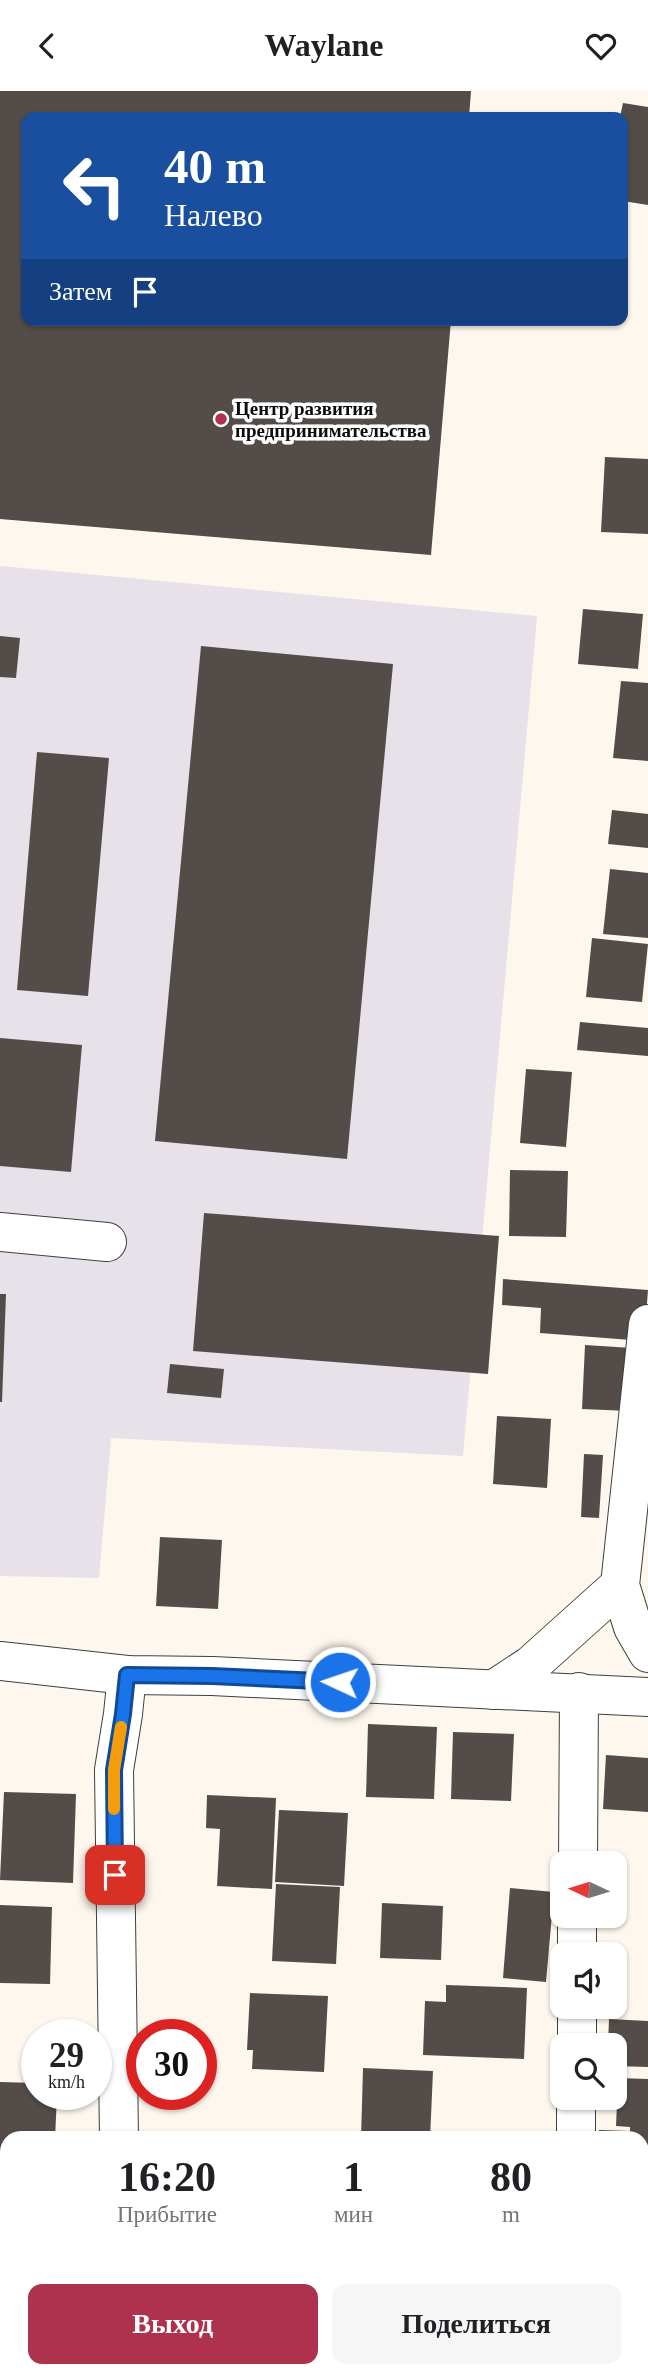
<!DOCTYPE html>
<html lang="ru">
<head>
<meta charset="utf-8">
<style>
  :root { --surface:#fff; --page:#f6f6f6; --text:#202124; --muted:#757577; --accent:#ae324e }
  body { margin:0; font-family:Georgia,serif; background:var(--page); color:var(--text); height:100vh; display:flex; flex-direction:column; font-size:26px; white-space:nowrap }
  * { box-sizing:border-box; margin:0 }
  p { font-size:23px; color:var(--muted) }
  .icon { flex:none; width:38px; height:38px; fill:none; stroke:currentColor; stroke-width:2; stroke-linecap:round; stroke-linejoin:round }
  .map { position:relative; flex:1; overflow:hidden }
  .drawer { position:absolute; left:0px; top:2040px; width:649px; height:247px; display:flex; flex-direction:column; background:var(--surface); border-radius:21px 21px 0 0; box-shadow:0 2px 5px #0004 }
  .drawer>* { flex:none }
  .banner { position:absolute; left:21px; top:21px; width:607px; height:214px; border-radius:14px; box-shadow:0 2px 5px #0004; background:#1a4fa0; color:#fff; overflow:hidden }
  .needle { width:46px; rotate:274deg }
  .fabs { position:absolute; left:550px; top:1760px; display:grid; gap:14px }
  .fabs a { display:grid; place-items:center; width:77px; height:77px; border-radius:14px; background:var(--surface); box-shadow:0 2px 5px #0004; font-size:35px }
  .speed { position:absolute; left:21px; top:1928px; display:flex; gap:14px; font-size:35px; font-weight:700; text-align:center }
  .speed>* { display:grid; place-content:center; width:91px; height:91px; border-radius:50%; background:var(--surface); box-shadow:0 2px 5px #0004; line-height:1 }
  .speed small { font-size:18px; font-weight:400 }
  .speed .limit { border:10px solid #d22; background:#fff; color:#111 }
  .pin { position:absolute; display:grid; place-items:center; width:60px; height:60px; color:#fff; margin:-30px; border-radius:14px; box-shadow:0 4px 10px #0006 }
  .me { position:absolute; width:77px; margin:-38px; rotate:273deg; stroke-linejoin:round; filter:drop-shadow(0 0 5px #0008) }
  .turn { display:flex; align-items:center; gap:24px; height:147px; padding:0 28px; font-size:32px }
  .turn .icon { width:91px; height:91px; stroke-width:2.5 }
  .turn b { display:block; font-size:49px; line-height:60px }
  .then { display:flex; align-items:center; height:66px; padding:0 28px; background:#0003; gap:14px; font-size:26px }
  .eta { display:flex; justify-content:space-evenly; align-items:center; height:119px; text-align:center }
  .eta b { font-size:42px; font-weight:800; line-height:49px }
  .action { display:flex; gap:14px; margin-top:auto; padding:14px 28px }
  .action a { flex:1; height:80px; border-radius:14px; background:var(--accent); color:#fff; font-size:28px; font-weight:800; line-height:80px; text-align:center }
  .action a+a { background:var(--page); color:var(--text) }
  header { display:flex; justify-content:space-between; align-items:center; height:91px; padding:0 28px; background:var(--surface); font-size:32px; font-weight:800 }
  .map>svg:first-child { display:block }
</style>
</head>
<body>
<header><svg class="icon" aria-label="back" viewBox="0 0 24 24"><path d="M15 5l-7 7 7 7"/></svg>Waylane<svg class="icon" aria-label="heart" viewBox="0 0 24 24"><path d="M12 20l-8-8c-3-5 5-10 8-4 3-6 11-1 8 4z"/></svg></header>
<div class="map">
<svg width="648" height="2286" viewBox="0 0 648 2286">
  <rect width="100%" height="100%" fill="#fdf7ed"/>
  <!-- industrial -->
  <path fill="#e7e1ea" d="M0,475L537,525L463,1365L111,1347L99,1487L0,1485Z"/>
  <!-- building -->
  <g fill="#544c49">
    <path d="M0,0H471L469,26H26V229H451L431,464L0,428Z"/>
    <path d="M623,12L648,16V114L623,110V26H620Z"/>
    <path d="M605,366L648,368V443L601,441Z"/>
    <path d="M583,518L643,523L638,578L578,573Z"/>
    <path d="M0,545L20,547L16,587L0,586Z"/>
    <path d="M201,555L393,573L347,1068L155,1050Z"/>
    <path d="M621,590L648,592V670L613,667Z"/>
    <path d="M37,661L109,667L88,905L17,899Z"/>
    <path d="M612,719L648,723V757L608,753Z"/>
    <path d="M610,778L648,782V847L603,843Z"/>
    <path d="M592,847L648,853L642,911L586,906Z"/>
    <path d="M580,931L648,937V965L577,959Z"/>
    <path d="M0,947L82,954L71,1081L0,1075Z"/>
    <path d="M526,978L572,981L566,1056L520,1052Z"/>
    <path d="M510,1079L568,1080L566,1146L509,1145Z"/>
    <path d="M204,1122L499,1145L488,1283L193,1260Z"/>
    <path d="M503,1188L648,1199L644,1250L540,1242L541,1217L502,1214Z"/>
    <path d="M0,1203H6L2,1311H0Z"/>
    <path d="M585,1254L632,1257L629,1320L582,1318Z"/>
    <path d="M170,1273L224,1278L221,1307L167,1302Z"/>
    <path d="M497,1325L551,1328L547,1397L493,1393Z"/>
    <path d="M584,1363L603,1364L599,1427L581,1426Z"/>
    <path d="M160,1446L222,1449L218,1518L156,1515Z"/>
    <path d="M368,1633L437,1636L434,1708L366,1706Z"/>
    <path d="M453,1641L514,1643L511,1710L451,1708Z"/>
    <path d="M606,1664L648,1667V1721L603,1718Z"/>
    <path d="M4,1701L76,1703L73,1792L0,1789Z"/>
    <path d="M207,1704L276,1707L272,1798L217,1795L220,1738L206,1737Z"/>
    <path d="M279,1719L348,1722L344,1795L275,1791Z"/>
    <path d="M276,1793L340,1796L336,1873L272,1870Z"/>
    <path d="M510,1797L554,1801L546,1891L503,1887Z"/>
    <path d="M382,1812L443,1815L441,1869L380,1867Z"/>
    <path d="M0,1814L52,1816L50,1893L0,1892Z"/>
    <path d="M446,1894L527,1897L524,1968L423,1964L425,1910L446,1911Z"/>
    <path d="M250,1902L328,1905L324,1981L252,1978L253,1959H247Z"/>
    <path d="M609,1928L648,1930V1976L614,1975V1955H608Z"/>
    <path d="M363,1977L433,1980L430,2048H361Z"/>
    <path d="M618,1987L648,1988V2066L642,2065V2048H599V2039L630,2040V2036L616,2035Z"/>
    <path d="M0,1991L37,1992V2004H57L55,2048H7V2066H0Z"/>
    <path d="M642,2073L648,2074V2130H642Z"/>
    <path d="M7,2263V2280H37V2286H0V2264Z"/>
  </g>
  <g fill="none" stroke-linecap="round" stroke-linejoin="round">
    <!-- minor casing -->
    <g stroke="#3f3f3f" stroke-width="40">
      <g id="minor">
        <path d="M0,1141L107,1151"/>
        <path d="M648,1233L620,1494L633,1536L648,1562"/>
        <path d="M0,1570L127,1584L212,1585L648,1606"/>
        <path d="M493,1599L531,1574L620,1494"/>
        <path d="M578,1773L579,1601"/>
        <path d="M577,1864V1825"/>
        <path d="M577,1955V1916"/>
        <path d="M119,2048L114,1679L123,1623L127,1584"/>
        <path d="M576,2048V2007"/>
        <path d="M122,2280V2286"/>
        <path d="M575,2286V2280"/>
      </g>
    </g>
    <!-- minor -->
    <use href="#minor" stroke="#fff" stroke-width="38"/>
  </g>
  <g fill="none" stroke-linecap="round" stroke-linejoin="round">
    <!-- route casing -->
    <g stroke="#114b97" stroke-width="18">
      <path id="route" d="M115,1784L114,1679L123,1623L127,1584L212,1585L340,1591"/>
    </g>
    <!-- route -->
    <use href="#route" stroke="#1a73e8" stroke-width="12"/>
    <!-- slow -->
    <path stroke="#f59e0b" stroke-width="12" d="M114,1718V1679L121,1636"/>
  </g>
  <!-- markers -->
  <circle fill="#ae324e" stroke="#fff" stroke-width="2.5" cx="221" cy="328" r="7"/>
  <g text-anchor="middle" dominant-baseline="central" stroke-width="7" stroke-linejoin="round" paint-order="stroke">
    <!-- poi labels -->
    <g font-size="19" font-weight="bold" fill="#0c0c0c" stroke="#fff" text-anchor="start">
      <text x="235" y="317">Центр развития<tspan x="235" dy="22">предпринимательства</tspan></text>
    </g>
  </g>
</svg>
<div class="fabs">
<a><svg class="needle" viewBox="-14 -14 28 28"><path d="M0-13l5 13h-10z" fill="#e53935"/><path d="M0 13l5-13h-10z" fill="#757577"/></svg></a>
<a><svg class="icon" aria-label="sound" viewBox="0 0 24 24"><path d="M4 9h4l5-4v14l-5-4H4zM17 9q2 3 0 6"/></svg></a>
<a><svg class="icon" aria-label="search" viewBox="0 0 24 24"><circle cx="10" cy="10" r="6"/><path d="M15 15l6 6"/></svg></a>
</div>
<div class="speed"><div>29<small>km/h</small></div><div class="limit">30</div></div>
<div class="pin" style="left:115px;top:1784px;background:#d93025"><svg class="icon" aria-label="arrive" viewBox="0 0 24 24"><path d="M6 21V4h12l-3 4 3 4H6"/></svg></div>
<svg class="me" style="left:340px;top:1591px" viewBox="-20 -20 40 40"><circle r="17" fill="#1a73e8" stroke="#fff" stroke-width="3"/><path d="M0-11L8 9 0 5-8 9z" fill="#fff"/></svg>
<div class="banner">
<div class="turn"><svg class="icon" aria-label="left" viewBox="0 0 24 24"><path d="M17 20v-9H6M10 6l-5 5 5 5"/></svg><div><b>40 m</b>Налево</div></div>
<div class="then">Затем<svg class="icon" aria-label="arrive" viewBox="0 0 24 24"><path d="M6 21V4h12l-3 4 3 4H6"/></svg></div>
</div>
<section class="drawer">
<div class="eta">
<div><b>16:20</b><p>Прибытие</p></div>
<div><b>1</b><p>мин</p></div>
<div><b>80</b><p>m</p></div>
</div>
<div class="action"><a>Выход</a><a>Поделиться</a></div>
</section>
</div>
</body>
</html>
